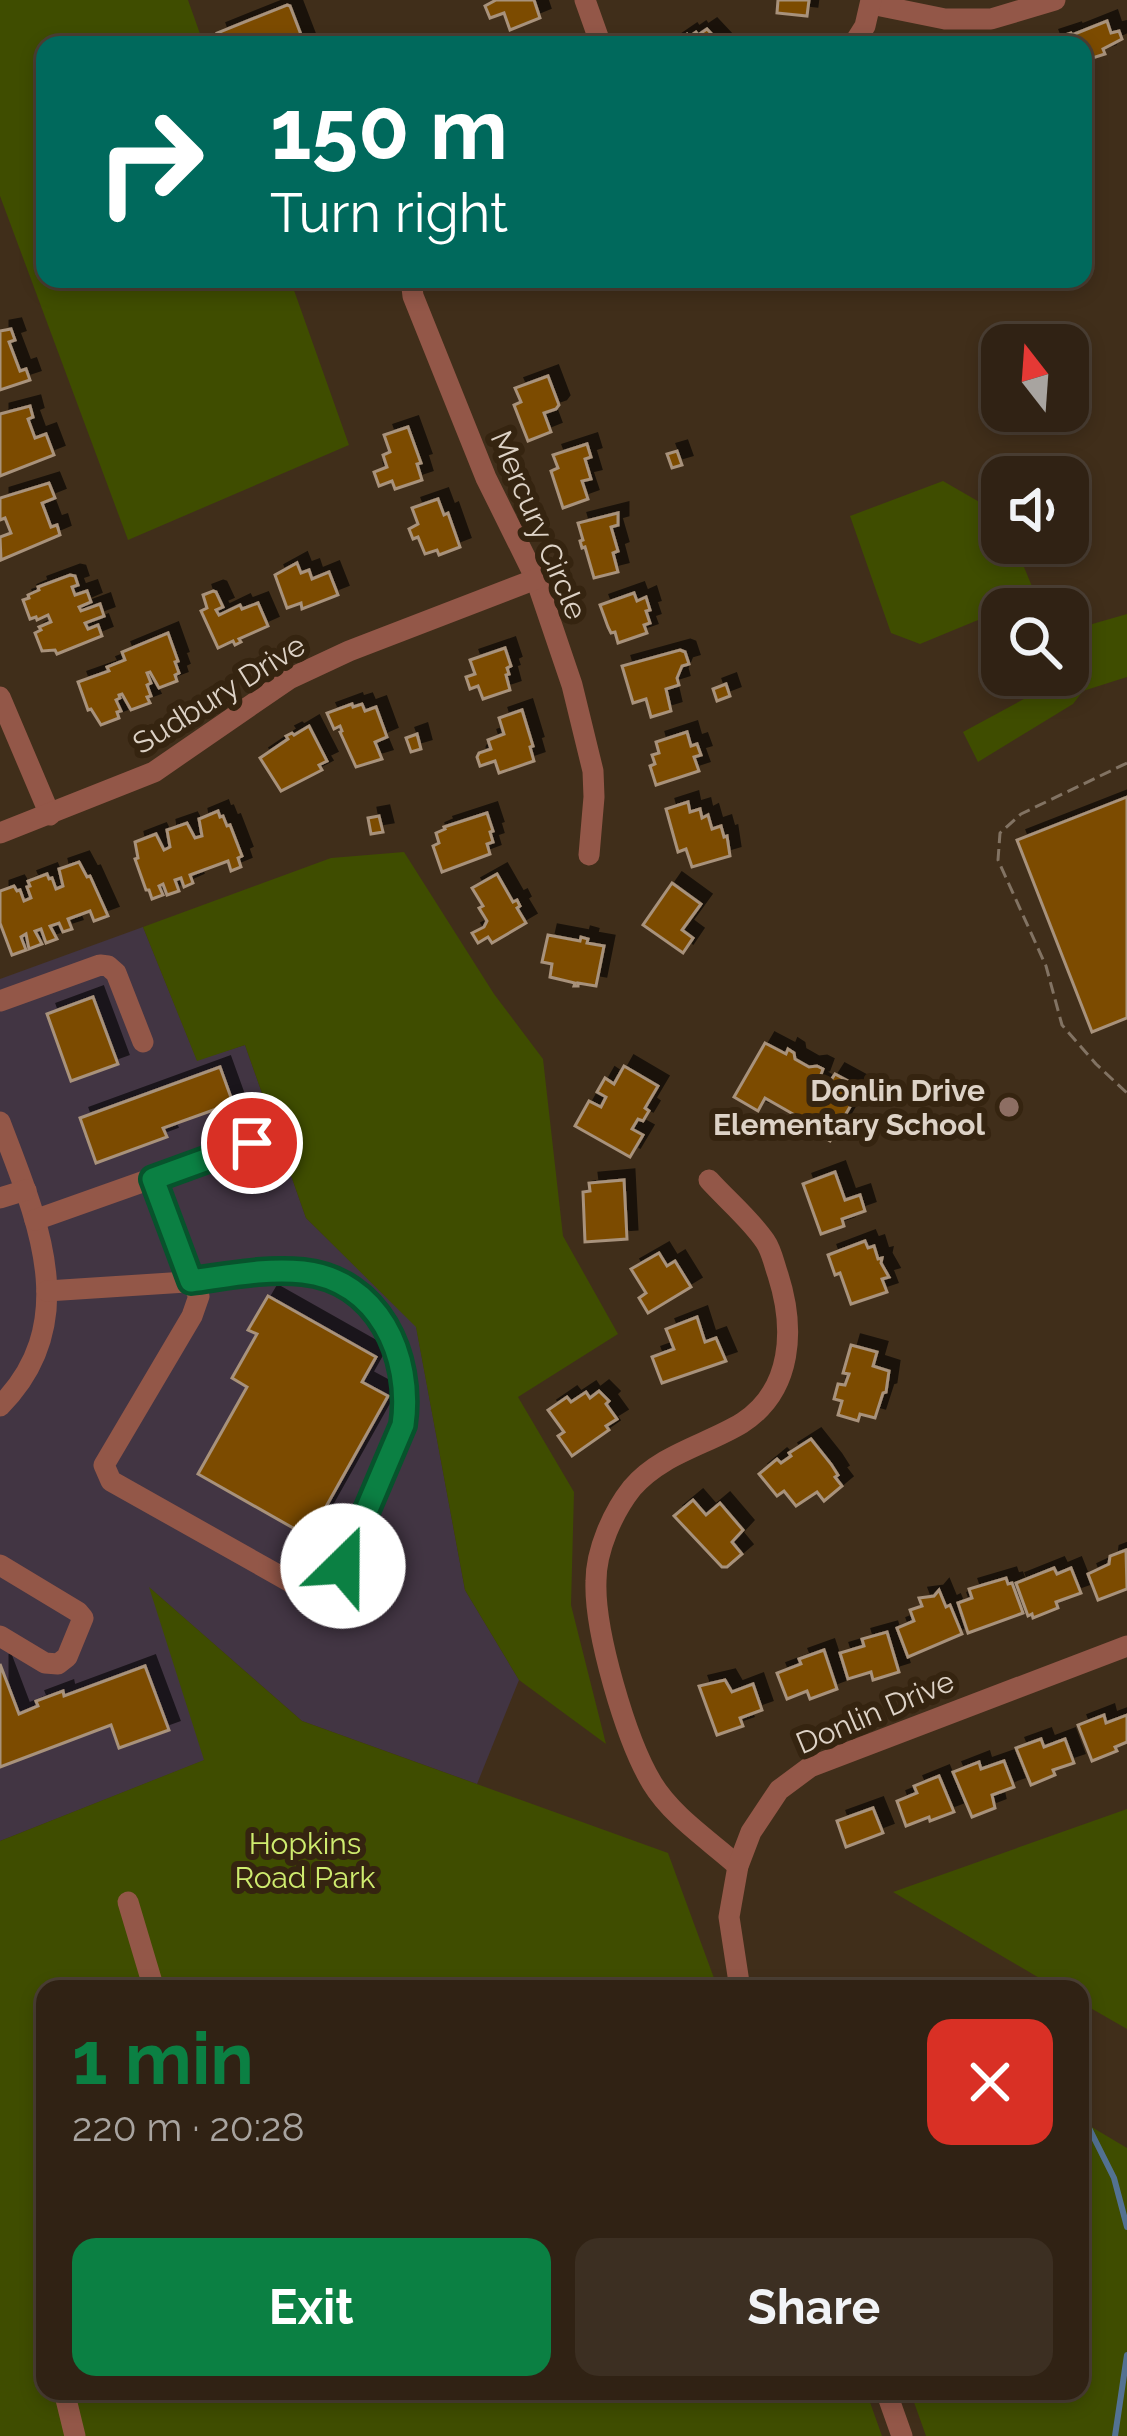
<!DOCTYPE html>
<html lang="en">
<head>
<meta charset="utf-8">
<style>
  :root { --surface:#302214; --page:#3c2f22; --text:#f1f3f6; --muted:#a8a4a0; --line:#4b3f34; --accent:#0b8043 }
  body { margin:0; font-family:Raleway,sans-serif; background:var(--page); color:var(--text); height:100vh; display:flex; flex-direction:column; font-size:45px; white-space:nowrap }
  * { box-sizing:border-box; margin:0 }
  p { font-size:39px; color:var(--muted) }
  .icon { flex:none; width:66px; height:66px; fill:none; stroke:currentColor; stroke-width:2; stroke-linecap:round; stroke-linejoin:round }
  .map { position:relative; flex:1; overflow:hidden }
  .details { position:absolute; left:36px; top:1980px; width:1053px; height:420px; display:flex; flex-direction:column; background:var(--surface); border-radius:24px; box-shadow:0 6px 18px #0003,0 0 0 3px var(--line) }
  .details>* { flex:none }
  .top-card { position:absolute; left:36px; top:36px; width:1056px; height:252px; border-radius:24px; box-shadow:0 6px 18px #0003,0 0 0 3px var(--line); background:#00695c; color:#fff; overflow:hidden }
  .needle { width:78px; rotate:343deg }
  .tools { position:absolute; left:981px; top:324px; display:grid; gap:24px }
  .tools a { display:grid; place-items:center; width:108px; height:108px; border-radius:24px; background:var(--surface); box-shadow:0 6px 18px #0003,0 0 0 3px var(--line); font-size:60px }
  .pin { position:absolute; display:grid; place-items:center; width:102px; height:102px; color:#fff; margin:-51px; border:6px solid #fff; border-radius:50%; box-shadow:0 3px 12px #0007 }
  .me { position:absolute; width:132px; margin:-66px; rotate:23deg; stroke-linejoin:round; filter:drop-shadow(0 0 9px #0008) }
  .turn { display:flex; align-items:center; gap:42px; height:252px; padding:0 36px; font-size:54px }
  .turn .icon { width:156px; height:156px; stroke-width:2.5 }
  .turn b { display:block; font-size:84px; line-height:102px }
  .round { display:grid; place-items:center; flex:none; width:126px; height:126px; border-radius:24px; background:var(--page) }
  .head { display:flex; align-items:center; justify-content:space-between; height:204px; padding:0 36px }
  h1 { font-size:72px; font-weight:700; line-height:90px; color:var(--accent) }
  .primary-button { display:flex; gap:24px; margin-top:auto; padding:24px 36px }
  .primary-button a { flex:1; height:138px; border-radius:24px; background:var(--accent); color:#fff; font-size:48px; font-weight:700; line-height:138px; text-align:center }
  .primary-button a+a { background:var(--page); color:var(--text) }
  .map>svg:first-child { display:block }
</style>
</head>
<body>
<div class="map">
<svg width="1127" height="2436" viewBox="0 0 1127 2436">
  <defs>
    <filter id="shadow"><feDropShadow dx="10" dy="-10" stdDeviation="0" flood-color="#0009"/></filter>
  </defs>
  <rect width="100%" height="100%" fill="#402e1a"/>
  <!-- industrial -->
  <path fill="#423543" d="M143,927L197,1060L245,1045L306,1218L416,1326L465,1590L519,1680L477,1784L302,1721L151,1589L205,1760L0,1841V979Z"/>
  <!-- green -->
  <g fill="#3f4d00">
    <path d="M0,0H188L204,45H45V279H290L349,445L128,540L0,196Z"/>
    <path d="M943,481L1002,515V543H1014L1036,596L920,644L891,633L850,516Z"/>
    <path d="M1127,614V677L1083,691L1073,704L978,762L963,732L1068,675V631Z"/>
    <path d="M404,852L494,994L543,1059L563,1236L618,1334L518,1397L574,1492L571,1605L606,1744L519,1680L465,1590L416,1327L306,1218L245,1045L197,1061L143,927L331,858Z"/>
    <path d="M149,1587L302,1721L668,1853L718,1989H45V2391H866L882,2436H0V1841L204,1760Z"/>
    <path d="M1127,1809V2029L1080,2002V1989H1058L893,1892Z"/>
    <path d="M1080,2120L1127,2148V2436H926L910,2391H1080Z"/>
  </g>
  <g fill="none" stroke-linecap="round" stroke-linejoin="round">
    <!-- stream -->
    <g stroke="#537292" stroke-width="6">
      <path d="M1080,2110L1114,2178L1127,2227"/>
      <path d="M1115,2436L1127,2355"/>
    </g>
  </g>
  <!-- building -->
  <g fill="#7c4c03" stroke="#a8927b" stroke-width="3" filter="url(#shadow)">
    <path d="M496,0H534L540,18L510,30L504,13L490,18L485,6Z"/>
    <path d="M778,0H809L807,16L777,13Z"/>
    <path d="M287,5L290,6L305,45H221L217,33Z"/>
    <path d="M1107,21L1111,33L1119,31L1122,39L1103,49L1105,54L1083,61V45H1052L1050,40L1071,33L1072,35Z"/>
    <path d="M707,29L722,45H671L687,34L689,37L696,32L698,35Z"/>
    <path d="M11,329L15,340L9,342L20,371L26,369L30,380L0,390V331Z"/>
    <path d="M548,376L559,405L556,409L544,413L551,432L528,441L514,405L521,402L515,388Z"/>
    <path d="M30,406L33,417L28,419L35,438L46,434L54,455L0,476V414Z"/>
    <path d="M408,427L421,463L417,464L422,480L395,489L392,481L379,486L374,472L387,467L383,455L390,452L384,435Z"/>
    <path d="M587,444L591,457L585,459L591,479L582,481L588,499L563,508L551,471L558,468L553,455Z"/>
    <path d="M677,451L682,465L672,468L667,454Z"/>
    <path d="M49,483L55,498L42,503L51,527L57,525L60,535L1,560L0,537L11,533L5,518L0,520V498Z"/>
    <path d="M438,499L444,515L448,513L460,547L439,555L437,550L425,554L418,537L413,539L409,529L418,524L412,508Z"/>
    <path d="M618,513V525L611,527L618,551L613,553L618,572L594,578L585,547L582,548L580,541L583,540L578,523Z"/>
    <path d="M297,563L301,573L309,570L312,579L329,572L338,595L302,609L301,603L287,608L275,575Z"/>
    <path d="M70,575L75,576L78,585L72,587L75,595L87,591L91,602L79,607L81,611L100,604L104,616L85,623L88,629L98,625L102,636L57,654L55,650L42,651L35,633L41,630L39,627L51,622L48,615L37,620L36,617L30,619L23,600L29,598L28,595L39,590L38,587Z"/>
    <path d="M213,591L216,592L223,607L216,610L219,615L240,605L242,609L258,603L268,626L239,639L241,642L235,645L233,641L218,648L201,611L207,608L203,595Z"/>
    <path d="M634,593L637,601L646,597L650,610L646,611L650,623L644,625L647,633L618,643L615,632L611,633L608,627L600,605Z"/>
    <path d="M168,633L178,661L175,662L179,673L175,675L177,681L159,688L150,672L147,673L151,683L147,685L151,696L147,697L150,703L131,710L122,694L119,695L120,698L116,700L121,711L117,712L119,718L101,725L91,709L88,710L78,682L109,671L107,667L125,660L122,652Z"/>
    <path d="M505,648L511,666L507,668L509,674L506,675L510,690L483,699L478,686L470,689L466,677L475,674L470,660Z"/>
    <path d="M680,650L685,652L689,664L682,666L677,678L679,685L666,689L671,711L651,717L646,699L633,703L622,666Z"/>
    <path d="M726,684L730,696L717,701L713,689Z"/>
    <path d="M352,704L353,707L362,704L365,711L376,707L387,737L375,742L382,759L356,767L340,732L342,731L340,726L334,729L327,713Z"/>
    <path d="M522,710L533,746L530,747L534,761L499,773L495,761L480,766L477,757L479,753L491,749L488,740L504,734L499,718Z"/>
    <path d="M309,726L327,761L319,765L322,770L281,791L260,758L288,739L286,736L292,733L294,735Z"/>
    <path d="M687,732L691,746L697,744L701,755L694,757L699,771L656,785L650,766L655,764L652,755L659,753L656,742Z"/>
    <path d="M417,734L421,749L411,752L406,738Z"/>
    <path d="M1127,797V1018L1092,1032L1017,840Z"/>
    <path d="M688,802L690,812L700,809L702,818L708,815L712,829L721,826L724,837L727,836L730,856L692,867L686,849L678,852L666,809Z"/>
    <path d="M218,811L220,817L223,816L227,826L230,825L242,856L238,858L241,867L231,871L228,861L190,875L193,883L184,887L181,878L175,880L179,891L167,895L163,884L159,886L163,895L152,899L149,890H146L135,859L138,858L135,842L156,834L164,850L170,847L167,830L187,823L195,838L202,836L199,819Z"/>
    <path d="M487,813L493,831L490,832L493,842L487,844L490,854L442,872L433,846L439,843L436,833L445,829L444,827Z"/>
    <path d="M379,816L383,832L371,834L368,818Z"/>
    <path d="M79,862L87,877L90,876L108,916L94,921L90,911L68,919L72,929L63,932L59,923L50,926L57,939L46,943L41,929L35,931L42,944L29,949L26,934L21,937L26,950L12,955L0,923V891L14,886L17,891L20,890L24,901L31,898L27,887L30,886L28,881L47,874L49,879L52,878L56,889L63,886L59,869Z"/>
    <path d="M497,874L513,902L517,900L520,906L517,908L526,923L492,943L488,937L478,943L472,933L484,927L487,921L479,908L483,906L472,888Z"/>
    <path d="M672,883L701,904L682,930L693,938L683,953L643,925Z"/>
    <path d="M548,935L580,941L581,937L588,939L587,943L604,946L596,986L578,983V986H574L575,983L550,977L552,964L542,962Z"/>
    <path d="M93,997L118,1064L71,1081L47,1014Z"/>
    <path d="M765,1043L786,1054L788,1049L794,1053L795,1059L809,1067L817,1066L823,1069L819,1080L814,1081L826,1088L835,1074L861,1088L830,1141L805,1126L807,1122L765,1098L758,1111L734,1097Z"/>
    <path d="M624,1066L658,1086L645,1108L649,1111L643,1121L638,1119L632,1129L643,1135L630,1157L575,1126L589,1101L601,1107L606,1097L597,1092L605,1078L614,1084Z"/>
    <path d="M220,1067L233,1103L163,1128L167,1137L96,1163L80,1118Z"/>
    <path d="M835,1172L845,1200L860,1195L865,1211L842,1219L844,1226L821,1234L803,1184Z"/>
    <path d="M624,1180L627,1239L585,1242L583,1192L590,1191L589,1183Z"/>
    <path d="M865,1241L868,1248L874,1246L878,1259L882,1258L881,1263L889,1277L882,1279L887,1292L851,1304L840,1273L835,1275L828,1255Z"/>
    <path d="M659,1253L667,1266L675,1261L691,1287L648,1313L639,1298L646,1293L631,1269Z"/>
    <path d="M268,1296L376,1357L362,1382L388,1396L309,1537L198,1474L247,1387L232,1378L257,1334L248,1330Z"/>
    <path d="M697,1317L705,1342L716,1338L726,1361L662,1383L652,1357L674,1349L666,1329Z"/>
    <path d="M851,1345L877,1352L873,1366L889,1371L886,1392L883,1393L875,1418L860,1414L858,1421L838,1415L842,1401L834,1399L838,1384L845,1385L849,1374L843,1373Z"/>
    <path d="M599,1391L609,1401L606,1404L617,1419L606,1426L609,1430L572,1456L558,1436L564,1432L548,1410L567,1397L571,1402L586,1392L590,1398Z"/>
    <path d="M811,1439L831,1464L838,1475L835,1477L842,1486L824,1501L817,1492L796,1506L784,1491L777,1496L759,1474L777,1459L781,1463L791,1456L789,1453Z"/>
    <path d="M693,1500L706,1515L720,1503L743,1530L732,1542L742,1554L727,1567H722L674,1516Z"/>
    <path d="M1126,1550L1127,1589L1098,1600L1088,1574L1109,1564L1110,1556Z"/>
    <path d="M1054,1568L1057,1574L1071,1568L1081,1593L1056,1602L1058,1608L1033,1618L1032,1614L1028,1616L1016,1583Z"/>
    <path d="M1006,1578L1008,1584L1012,1583L1023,1613L968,1633L958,1603L972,1598L969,1589Z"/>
    <path d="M939,1590L946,1607L950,1605L962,1634L908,1657L897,1628L914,1621L910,1610L922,1606L919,1598L934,1596Z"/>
    <path d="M887,1632L899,1672L873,1680L871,1672L848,1679L840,1653L864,1646L862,1639Z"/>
    <path d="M824,1650L837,1689L810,1699L807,1691L787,1699L777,1673L801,1664L799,1659Z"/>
    <path d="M0,1664L19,1714L38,1706L36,1701L63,1691L64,1696L145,1666L169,1730L119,1748L111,1725L0,1767Z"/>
    <path d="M725,1680L732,1692L753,1684L762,1710L740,1718L743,1726L717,1735L699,1686Z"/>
    <path d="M1104,1715L1106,1723L1127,1715V1742L1115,1747L1117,1751L1092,1761L1078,1725Z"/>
    <path d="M1041,1739L1044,1747L1065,1739L1074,1763L1053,1770L1055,1775L1031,1785L1016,1748Z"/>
    <path d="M1004,1761L1014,1787L992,1795L995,1808L972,1817L953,1772L979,1762L981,1769Z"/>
    <path d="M939,1776L954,1812L930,1821L929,1817L906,1826L897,1801L917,1793L914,1786Z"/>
    <path d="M873,1808L883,1833L846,1847L837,1821Z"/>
  </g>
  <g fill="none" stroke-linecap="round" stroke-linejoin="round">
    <!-- path -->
    <path stroke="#827363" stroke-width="3" stroke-dasharray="12 6" stroke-linecap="butt" d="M1127,763L1021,814L1000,833L998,860L1046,966L1062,1025L1096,1064L1127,1093"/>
    <!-- minor -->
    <g stroke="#935748" stroke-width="21">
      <path d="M585,0L601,45"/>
      <path d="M871,4L945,19H991L1055,0"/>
      <path d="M853,45L865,26L871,0"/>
      <path d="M411,279L413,296L486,478L536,579L572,685L593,771L594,797L589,855"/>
      <path d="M0,697L50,815"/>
      <path d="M0,833L154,772L289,679L349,651L536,579"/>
      <path d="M0,1001L100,965L108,966L116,973L143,1042"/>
      <path d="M0,1122C35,1215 85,1321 0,1406"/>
      <path d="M709,1180C727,1200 750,1219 765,1241C772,1251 774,1264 778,1275C795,1328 793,1390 742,1423C706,1445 661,1454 632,1488C613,1512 596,1550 596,1581C594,1631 626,1740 652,1783C672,1816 709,1840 738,1866"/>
      <path d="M0,1198L26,1190"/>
      <path d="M35,1220L252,1143"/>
      <path d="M47,1291C93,1288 140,1285 186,1282C225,1278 266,1267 305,1272C381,1282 413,1356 403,1425L343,1566L323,1586L303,1589L111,1481L104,1465L192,1316L199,1296L191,1281L153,1179"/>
      <path d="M0,1565L78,1612L83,1618L67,1657L58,1664L45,1663L0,1636"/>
      <path d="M128,1902L154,1989"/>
      <path d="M740,1989L729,1917L738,1866L751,1832L779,1790L810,1767L1127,1646"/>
      <path d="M64,2391L75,2436"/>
      <path d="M886,2391L902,2436"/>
    </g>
  </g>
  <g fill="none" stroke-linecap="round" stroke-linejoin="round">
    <!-- route casing -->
    <g stroke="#07532c" stroke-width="30">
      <path id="route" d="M252,1143L153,1179L191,1281C228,1276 266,1268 303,1272C378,1280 413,1356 403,1425L343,1566"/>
    </g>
    <!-- route -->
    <use href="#route" stroke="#0b8043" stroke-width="21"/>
  </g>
  <!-- markers -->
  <circle fill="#8d6e63" stroke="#352410" stroke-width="4.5" cx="1009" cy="1107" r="12"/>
  <g text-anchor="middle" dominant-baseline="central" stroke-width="12" stroke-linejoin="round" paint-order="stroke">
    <!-- street labels -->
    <g font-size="30" fill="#ddd2c6" stroke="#352410">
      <text transform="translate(539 525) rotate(67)">Mercury Circle</text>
      <text transform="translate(219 694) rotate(-32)">Sudbury Drive</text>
      <text transform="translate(875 1712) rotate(-23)">Donlin Drive</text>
    </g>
    <!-- poi labels -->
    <g font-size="30" font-weight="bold" fill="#ddd2c6" stroke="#352410" text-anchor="end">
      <text x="985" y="1090">Donlin Drive<tspan x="985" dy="34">Elementary School</tspan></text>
    </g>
    <!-- park labels -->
    <g font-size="30" fill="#cfec6f" stroke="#352410">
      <text x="305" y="1843">Hopkins<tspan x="305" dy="34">Road Park</tspan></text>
    </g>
  </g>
</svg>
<div class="tools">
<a><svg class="needle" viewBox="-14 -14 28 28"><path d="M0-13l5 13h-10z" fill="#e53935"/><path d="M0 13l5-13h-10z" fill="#a8a4a0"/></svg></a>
<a><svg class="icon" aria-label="sound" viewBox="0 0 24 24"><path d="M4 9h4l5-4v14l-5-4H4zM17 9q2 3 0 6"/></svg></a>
<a><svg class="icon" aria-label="search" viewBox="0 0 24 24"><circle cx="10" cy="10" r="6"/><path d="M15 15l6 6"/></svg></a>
</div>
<div class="pin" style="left:252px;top:1143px;background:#d93025"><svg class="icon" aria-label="arrive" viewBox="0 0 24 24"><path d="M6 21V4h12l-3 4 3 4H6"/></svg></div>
<svg class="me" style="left:343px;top:1566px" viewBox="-20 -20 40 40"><circle r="19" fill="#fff"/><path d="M0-13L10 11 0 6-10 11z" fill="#0b8043"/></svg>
<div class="top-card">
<div class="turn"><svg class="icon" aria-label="right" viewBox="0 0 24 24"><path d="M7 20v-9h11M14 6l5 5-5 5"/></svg><div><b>150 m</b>Turn right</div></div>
</div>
<section class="details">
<div class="head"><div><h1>1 min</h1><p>220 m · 20:28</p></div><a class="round" style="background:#d93025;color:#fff"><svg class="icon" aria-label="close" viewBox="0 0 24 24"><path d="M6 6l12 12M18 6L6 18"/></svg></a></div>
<div class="primary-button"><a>Exit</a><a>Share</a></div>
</section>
</div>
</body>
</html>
